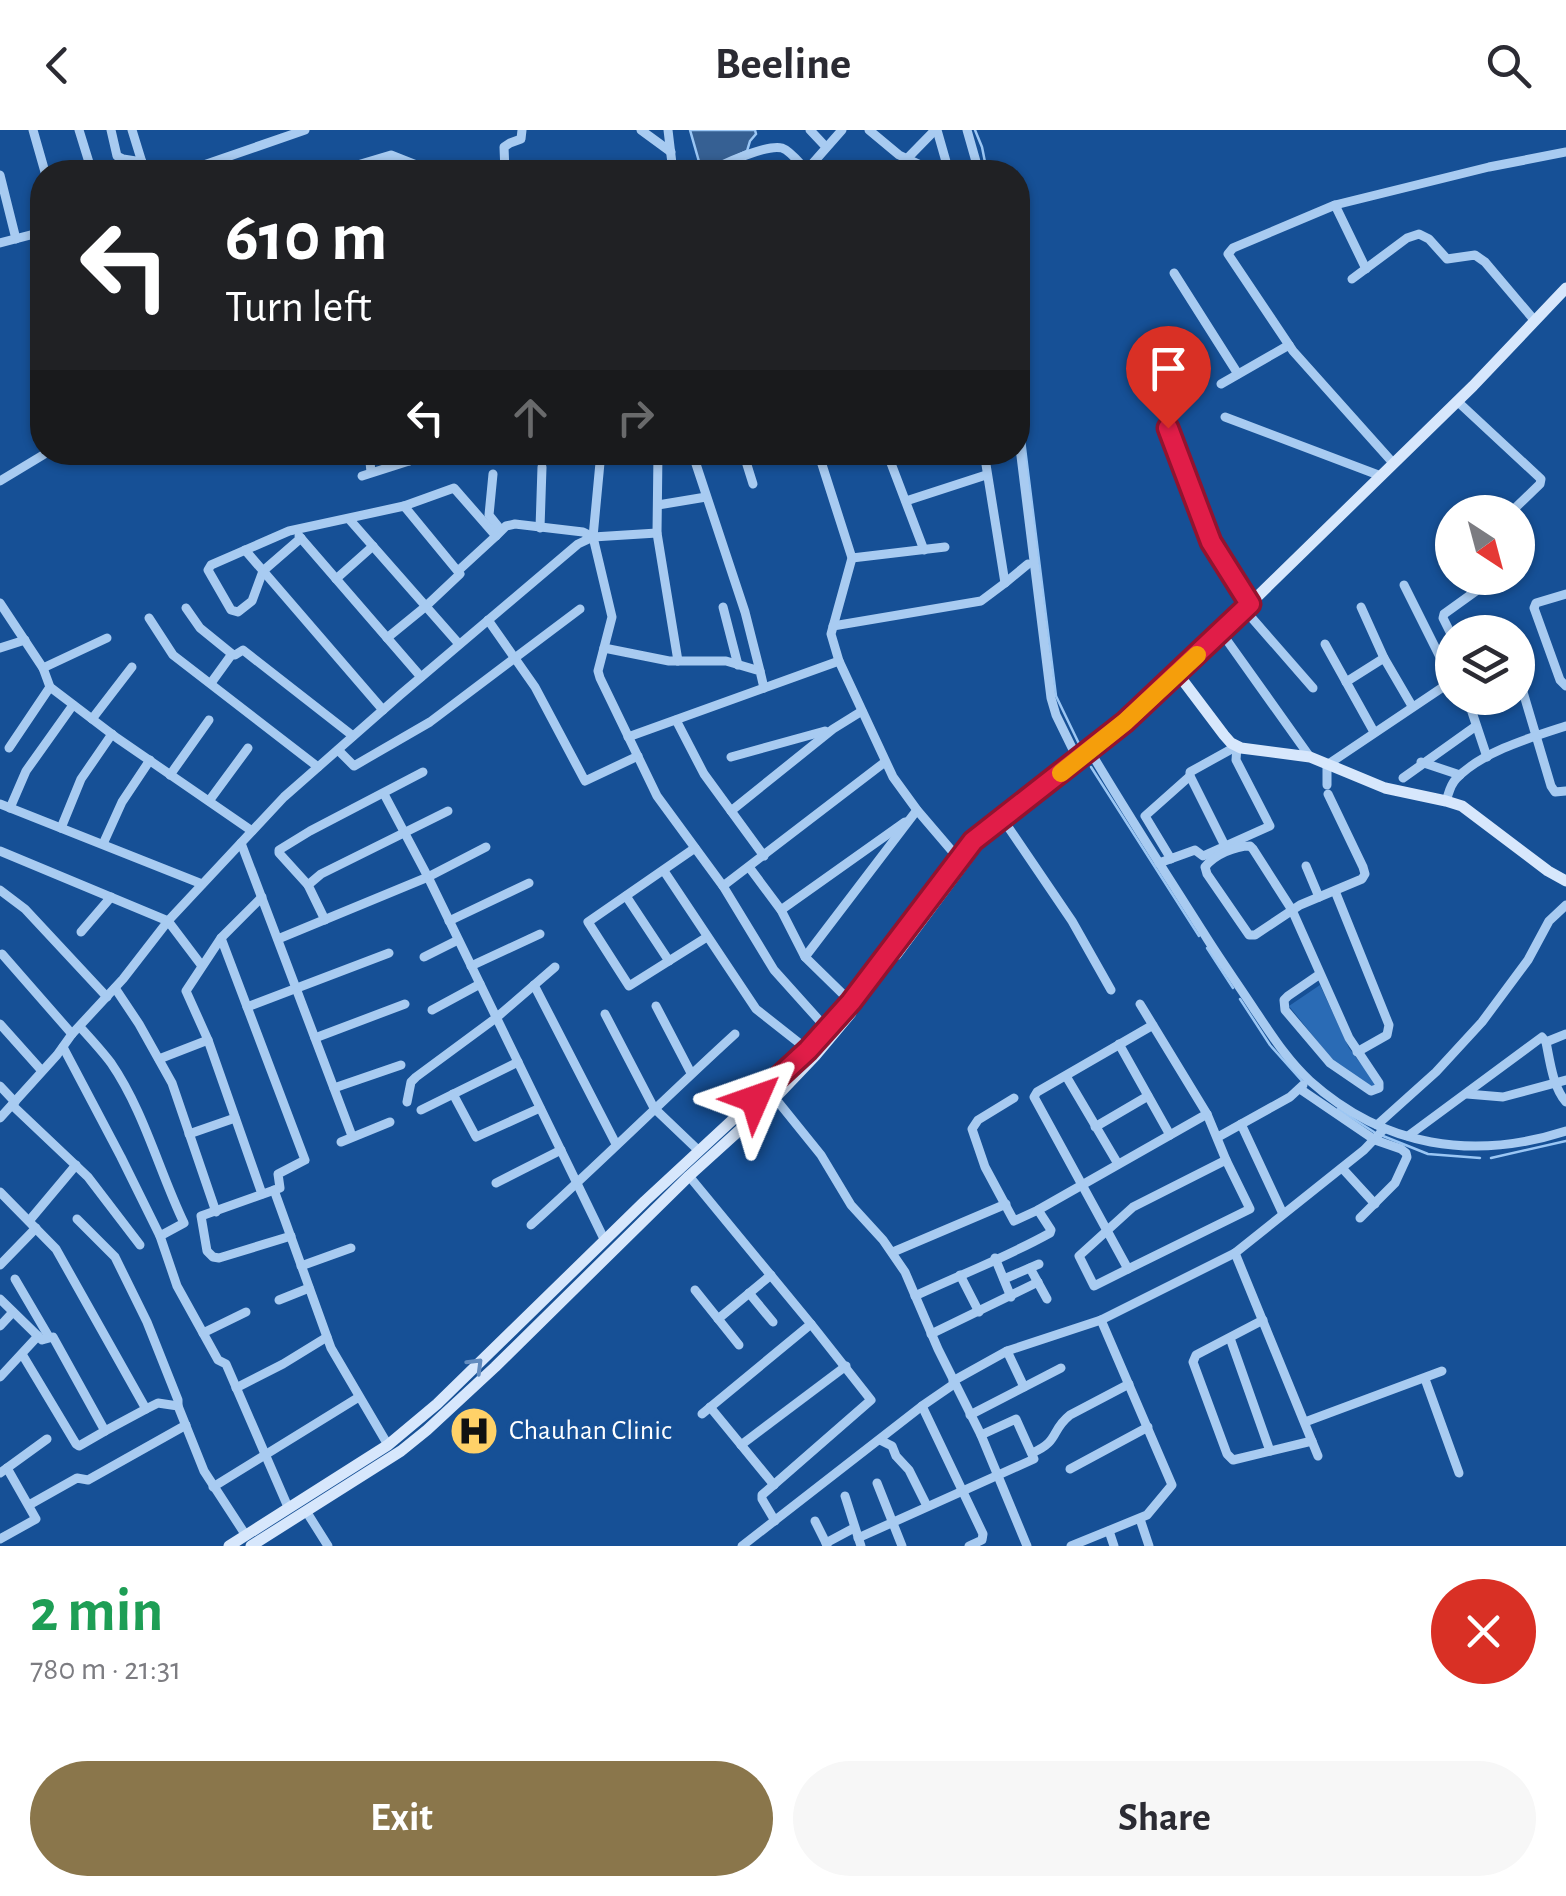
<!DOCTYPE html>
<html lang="en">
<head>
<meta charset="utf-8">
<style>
  :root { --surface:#fff; --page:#f7f7f7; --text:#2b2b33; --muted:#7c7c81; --accent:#8a764b }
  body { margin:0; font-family:"Alegreya Sans",sans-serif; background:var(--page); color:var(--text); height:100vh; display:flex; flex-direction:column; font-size:38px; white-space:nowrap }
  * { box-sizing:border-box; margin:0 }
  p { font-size:32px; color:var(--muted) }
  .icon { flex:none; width:55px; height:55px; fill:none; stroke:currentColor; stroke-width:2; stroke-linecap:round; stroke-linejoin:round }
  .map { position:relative; height:1416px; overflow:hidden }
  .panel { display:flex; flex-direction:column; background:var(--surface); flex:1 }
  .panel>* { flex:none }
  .top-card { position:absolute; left:30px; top:30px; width:1000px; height:305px; border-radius:40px; box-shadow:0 2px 8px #0004; background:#202124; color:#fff; overflow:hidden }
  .needle { width:65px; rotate:144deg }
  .controls { position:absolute; left:1435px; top:365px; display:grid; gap:20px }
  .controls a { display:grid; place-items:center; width:100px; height:100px; border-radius:50%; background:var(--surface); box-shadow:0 2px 8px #0004; font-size:50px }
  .pin { position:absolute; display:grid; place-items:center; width:85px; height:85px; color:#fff; margin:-102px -42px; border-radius:50% 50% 50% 0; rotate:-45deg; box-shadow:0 0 10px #0007 }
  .pin .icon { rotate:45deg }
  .me { position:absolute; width:110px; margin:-55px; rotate:47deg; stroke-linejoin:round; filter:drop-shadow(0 0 8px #0008) }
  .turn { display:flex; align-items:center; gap:35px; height:210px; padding:0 30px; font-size:45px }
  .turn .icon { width:130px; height:130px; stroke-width:2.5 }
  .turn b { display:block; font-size:70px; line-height:85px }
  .lanes { display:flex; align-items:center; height:95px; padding:0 30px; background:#0003; justify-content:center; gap:50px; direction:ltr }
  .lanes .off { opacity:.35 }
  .round { display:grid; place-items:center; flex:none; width:105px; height:105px; border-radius:52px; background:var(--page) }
  .overview { display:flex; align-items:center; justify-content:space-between; height:170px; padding:0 30px }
  h1 { font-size:60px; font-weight:700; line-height:75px; color:#1e9e55 }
  .primary-button { display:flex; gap:20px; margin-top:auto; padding:20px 30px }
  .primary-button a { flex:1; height:115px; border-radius:60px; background:var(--accent); color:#fff; font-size:40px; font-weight:700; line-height:115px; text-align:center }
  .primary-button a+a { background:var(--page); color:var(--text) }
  header { display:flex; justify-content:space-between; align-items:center; height:130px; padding:0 30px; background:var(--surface); font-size:45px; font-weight:700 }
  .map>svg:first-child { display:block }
</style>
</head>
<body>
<header><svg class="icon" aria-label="back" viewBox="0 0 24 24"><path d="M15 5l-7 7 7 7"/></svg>Beeline<svg class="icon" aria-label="search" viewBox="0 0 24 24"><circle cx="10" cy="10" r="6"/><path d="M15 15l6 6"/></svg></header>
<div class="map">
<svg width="1566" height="1416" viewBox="0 0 1566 1416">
  <rect width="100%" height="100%" fill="#165096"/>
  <!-- green -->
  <path fill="#2a6bb5" d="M1320,855L1349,918L1376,954L1370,958L1334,932L1289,876Z"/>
  <!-- water -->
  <path fill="#366093" stroke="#9ac6f4" stroke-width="2.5" d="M690,0H755L756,4L750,11L747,21L702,42Z"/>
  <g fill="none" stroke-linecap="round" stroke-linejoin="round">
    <!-- stream -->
    <g stroke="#9ac6f4" stroke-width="2.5">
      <path d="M975,0L982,17L987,42"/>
      <path d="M1018,262L1056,566L1082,620"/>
      <path d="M1091,637L1199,806"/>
      <path d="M1207,818L1233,858"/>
      <path d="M1240,869L1270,915L1302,951"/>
      <path d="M1338,979L1374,1002"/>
      <path d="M1383,1006L1428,1024L1480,1028"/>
      <path d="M1491,1028L1566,1011"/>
    </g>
    <!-- street -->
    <g stroke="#a8cbf1" stroke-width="9">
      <path d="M33,0L45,42"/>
      <path d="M79,0L92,42"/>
      <path d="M111,0L117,26L123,29L142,32"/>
      <path d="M132,0L145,42"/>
      <path d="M641,0L671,22"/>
      <path d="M668,0L673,42"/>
      <path d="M810,0L826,17"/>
      <path d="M869,0L899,25L936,42"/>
      <path d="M937,0L949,42"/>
      <path d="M967,0L979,42"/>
      <path d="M196,42L195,38L305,0"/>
      <path d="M334,42L391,25L434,42"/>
      <path d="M505,42L504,17L510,13L521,9L522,0"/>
      <path d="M710,42C722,34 767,14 782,18C791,21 800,34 807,41"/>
      <path d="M805,42L842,0"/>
      <path d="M894,42L935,0"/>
      <path d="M0,45L16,109"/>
      <path d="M1335,75L1233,118L1228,124L1293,221L1394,334"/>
      <path d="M0,113L42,102"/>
      <path d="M1366,139L1335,75L1489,37L1566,22"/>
      <path d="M1174,143L1238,244"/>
      <path d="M1352,149L1407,108L1419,104L1429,109L1447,129L1475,125L1485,132L1535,191"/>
      <path d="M1148,223L1168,298L1211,413L1250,474"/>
      <path d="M1221,254L1289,215"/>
      <path d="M1457,271L1541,349L1540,354L1511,382"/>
      <path d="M1225,287L1381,346"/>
      <path d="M1018,302L1051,568L1056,585L1078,630"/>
      <path d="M369,322L371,342"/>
      <path d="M601,322L593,407L612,487L598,541L600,548L657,666L723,756L774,840L827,899"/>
      <path d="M658,322L657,403L678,531"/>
      <path d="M692,322L745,482L760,541"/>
      <path d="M743,322L753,354"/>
      <path d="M818,322L852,428L831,504L839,531L893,647L917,680L958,728"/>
      <path d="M889,322V328L924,420"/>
      <path d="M409,331L432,322"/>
      <path d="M493,344L489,385L501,400"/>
      <path d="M362,346L409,331L408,322"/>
      <path d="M0,351L48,322"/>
      <path d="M906,371L986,345"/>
      <path d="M658,375L706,367"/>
      <path d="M404,376L454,358L496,406L506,396L515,394L583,402L593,407"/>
      <path d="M349,389L459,514"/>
      <path d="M540,398L542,337"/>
      <path d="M299,406L421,547"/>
      <path d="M301,408L263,441L252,471L238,482L231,480L208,440L211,435L289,401L404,376L460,444L425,477L387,508"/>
      <path d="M245,420L383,580"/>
      <path d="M852,428L945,417"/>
      <path d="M459,440L496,406"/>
      <path d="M336,449L373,416"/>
      <path d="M1005,453L1028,434"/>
      <path d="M1404,455L1452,551"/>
      <path d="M1566,464L1536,473L1534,478L1560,550L1566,556"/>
      <path d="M0,473L43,538L50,557L117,608L252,701"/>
      <path d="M723,477L738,535"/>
      <path d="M1361,477L1384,528"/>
      <path d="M186,478L200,498L232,524L235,525L243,520L353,606"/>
      <path d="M1244,479L1313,558"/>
      <path d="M149,488L173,525L318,637"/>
      <path d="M488,490L535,557L585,651L638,626"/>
      <path d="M833,496L981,471L1005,453L984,322"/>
      <path d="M1221,502L1310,627"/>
      <path d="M1452,506L1443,488L1444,484L1494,448"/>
      <path d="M1325,514L1374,602"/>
      <path d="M0,518L25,510"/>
      <path d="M604,518L669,531H726L760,541L764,558"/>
      <path d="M43,538L107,508"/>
      <path d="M1518,545L1551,656L1555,662L1566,661"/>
      <path d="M1346,552L1384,528L1412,576"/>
      <path d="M211,553L232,524"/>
      <path d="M1471,579L1487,627"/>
      <path d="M92,589L132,537"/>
      <path d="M676,590L704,644L764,726"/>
      <path d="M628,607L839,531"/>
      <path d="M9,618L50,557"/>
      <path d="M338,620L354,636L430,592L580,479"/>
      <path d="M1090,621C1126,682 1165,742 1203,802C1219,828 1237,853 1254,879C1271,904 1287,930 1310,951C1384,1017 1473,1031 1566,1001"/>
      <path d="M731,627L825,601"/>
      <path d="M1421,632L1460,645"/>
      <path d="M170,645L209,590"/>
      <path d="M1403,648L1476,596"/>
      <path d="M1327,655V635L1452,551"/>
      <path d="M384,664L428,747L605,1111"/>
      <path d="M209,671L248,618"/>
      <path d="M1446,671C1449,663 1450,655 1456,649C1481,622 1532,607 1566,596"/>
      <path d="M0,674L202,754"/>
      <path d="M10,678L26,641L73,575"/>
      <path d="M731,681L833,599L862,581"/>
      <path d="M1002,688L1072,791L1111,860"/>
      <path d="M61,698L81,649L112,604"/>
      <path d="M241,713L352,1006"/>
      <path d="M103,714L122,672L150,630"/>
      <path d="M695,718L588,792L629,856L707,807"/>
      <path d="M0,721L168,791L202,836"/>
      <path d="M1171,729L1145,686L1190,646"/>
      <path d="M1159,733L1195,720L1203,726L1270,696L1236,630L1237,616L1190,642V646L1225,716"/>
      <path d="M1306,736L1319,767"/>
      <path d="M749,737L781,780L805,827L851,872"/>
      <path d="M664,741L756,879L808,920"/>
      <path d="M308,755L279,723V720L310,701L423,642"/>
      <path d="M723,756L885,632"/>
      <path d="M0,760L25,779L107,867"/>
      <path d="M1335,761L1389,895L1387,905L1357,922"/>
      <path d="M626,766L669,831"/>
      <path d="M781,780L905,692"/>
      <path d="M325,790L308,755L321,744L448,681"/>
      <path d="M449,791L529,753"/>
      <path d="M81,802L111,767"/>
      <path d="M221,808L305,1030L278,1044L280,1058L201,1086L207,1121L213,1127L219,1128L291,1106"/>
      <path d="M278,809L428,747L486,717"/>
      <path d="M2,824L72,904"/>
      <path d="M424,827L458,810"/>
      <path d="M805,827L917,680"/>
      <path d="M471,836L540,804"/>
      <path d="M1320,844L1288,866L1284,870L1285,880L1330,933L1371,961L1379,958V953L1349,908L1292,780L1253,719L1250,716C1235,716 1214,725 1205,737L1207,744L1249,805H1255L1300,775L1362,749L1365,744L1363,737L1328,664"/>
      <path d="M534,855L616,1014"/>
      <path d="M115,858L139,894L172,953L216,1082"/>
      <path d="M1140,874L1207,984L1226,1030L1250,1079L1128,1139L1034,967L1037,962L1153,895"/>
      <path d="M656,876L691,943"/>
      <path d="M247,877L389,823"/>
      <path d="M432,880L480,854"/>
      <path d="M605,884L654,978L698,1020"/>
      <path d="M0,894L42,941"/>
      <path d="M80,897C91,909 102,921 111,933C144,981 159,1041 184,1093L160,1106"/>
      <path d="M315,908L405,874"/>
      <path d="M1546,912L1566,904"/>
      <path d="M1119,914L1170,1005"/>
      <path d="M63,917L121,1027L160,1106L177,1156L218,1230L226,1234L288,1377"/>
      <path d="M159,929L208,910"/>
      <path d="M1066,946L1118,1034"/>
      <path d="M0,956L15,972"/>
      <path d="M334,958L401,935"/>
      <path d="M1300,959L1375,1010L1401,1019L1406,1023L1407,1027L1395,1053L1360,1088"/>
      <path d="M453,964L476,1007L540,978"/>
      <path d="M1467,964L1503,967L1566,950"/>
      <path d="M775,968L821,1025L851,1075L883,1110L905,1142L938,1219L981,1305L1027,1416"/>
      <path d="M1014,968L978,990L972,999L985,1037L1014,1091L1038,1080L1207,984"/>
      <path d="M407,972L411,952L416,947L496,888L555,837"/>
      <path d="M12,975L88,1047L140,1115"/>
      <path d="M421,980L518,932"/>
      <path d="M0,988L57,925L72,904L123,849L168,791L284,667L400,565L578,414L593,407L657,403"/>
      <path d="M1241,994L1283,1084"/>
      <path d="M1377,995L1436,942L1482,892L1528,830L1549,791L1566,775"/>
      <path d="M1095,997L1148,966"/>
      <path d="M189,1004L235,988"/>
      <path d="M1408,1006L1542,907L1546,912C1550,932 1553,957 1566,972"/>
      <path d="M1218,1007L1290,967L1303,955"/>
      <path d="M341,1012L390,992"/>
      <path d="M1342,1038L1375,1074"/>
      <path d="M689,1046L811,1194L702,1284"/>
      <path d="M496,1053L561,1020"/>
      <path d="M274,1060L331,1218L388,1315"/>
      <path d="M0,1062L56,1119L146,1279L158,1273L178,1276L204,1341L245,1404"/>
      <path d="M262,1064L208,910L186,861L221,808L262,767"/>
      <path d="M77,1089L115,1127L147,1192L178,1270V1276"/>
      <path d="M29,1091L76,1035"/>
      <path d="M531,1095C600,1033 666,967 735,904"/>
      <path d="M893,1122L1006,1074"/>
      <path d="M1235,1123L1318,1326"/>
      <path d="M995,1128L1011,1167"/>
      <path d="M0,1135L36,1098"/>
      <path d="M301,1136L351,1118"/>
      <path d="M1030,1138L1047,1169"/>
      <path d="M1128,1139L1094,1156L1079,1126L1133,1077L1226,1030"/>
      <path d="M960,1145L979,1182"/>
      <path d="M15,1149L49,1207"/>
      <path d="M1004,1149L1039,1134"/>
      <path d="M695,1160L739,1215"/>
      <path d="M749,1163L773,1192"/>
      <path d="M915,1166C960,1145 1007,1127 1050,1103L1051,1100L1038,1080"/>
      <path d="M0,1169L42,1210L53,1207L105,1301L146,1279"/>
      <path d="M279,1170L309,1158"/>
      <path d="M718,1189L771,1145"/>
      <path d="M1263,1190L1196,1225L1193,1232L1227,1324L1233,1330L1312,1311"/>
      <path d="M0,1196L13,1182"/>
      <path d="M203,1203L246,1182"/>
      <path d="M931,1204L1038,1152"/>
      <path d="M1230,1208L1270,1321"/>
      <path d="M1007,1221L1024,1257"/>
      <path d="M22,1224L76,1314L79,1316L105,1301"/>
      <path d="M0,1247L38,1206"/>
      <path d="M1425,1249L1459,1343"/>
      <path d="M953,1251L1007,1221L1101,1190L1235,1123L1364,1020L1384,999"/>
      <path d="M236,1258L283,1234L327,1207"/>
      <path d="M922,1276L983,1404L982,1410L969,1416"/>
      <path d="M710,1277L774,1355"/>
      <path d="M970,1285L1061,1238"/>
      <path d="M1305,1292L1442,1241"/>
      <path d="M880,1310L892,1316L896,1326L909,1340L927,1376"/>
      <path d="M741,1315L846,1236"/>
      <path d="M1032,1323C1060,1311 1050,1301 1070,1285L1129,1254"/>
      <path d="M1070,1339L1148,1297"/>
      <path d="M0,1343L47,1309"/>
      <path d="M877,1353L902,1416"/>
      <path d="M213,1357L359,1267"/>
      <path d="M845,1366L861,1416"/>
      <path d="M29,1375L77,1348L88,1350L186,1295"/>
      <path d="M306,1381L328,1416"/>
      <path d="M1140,1389L1149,1416"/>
      <path d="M775,1391L762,1369V1365L871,1270L811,1194"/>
      <path d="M815,1391L827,1415"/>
      <path d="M1109,1401L1114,1416"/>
      <path d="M858,1408L1034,1329L1016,1289L981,1305"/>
      <path d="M0,1409L36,1389L7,1338"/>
      <path d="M826,1413L854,1398"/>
      <path d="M742,1416L922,1276L954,1254"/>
      <path d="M1071,1416L1147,1385L1172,1355L1101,1190"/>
    </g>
    <!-- secondary -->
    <g stroke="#d7e7fc" stroke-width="11">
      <path d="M1178,544L1224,605L1231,613L1241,618L1310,627L1385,658L1446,671L1462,676L1548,741L1566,751"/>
      <path d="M896,825L986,704"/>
      <path d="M229,1416L388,1315L437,1274L645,1071L808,920L851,872L973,711L1090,621L1178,544L1473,256L1566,158"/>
      <path d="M251,1416L401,1321L427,1300L495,1237L689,1046L775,968L815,926L851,883"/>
    </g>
  </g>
  <!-- one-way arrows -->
  <defs><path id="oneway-chevron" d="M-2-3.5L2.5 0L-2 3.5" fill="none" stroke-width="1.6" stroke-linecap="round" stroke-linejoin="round" transform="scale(2.5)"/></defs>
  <use stroke="#638cbf" href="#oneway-chevron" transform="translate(476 1235) rotate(-45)"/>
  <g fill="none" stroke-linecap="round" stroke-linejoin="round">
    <!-- route casing -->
    <g stroke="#92132f" stroke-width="25">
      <path id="route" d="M755,969L808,920L851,872L973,711L1125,592L1250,474L1211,412L1168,298"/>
    </g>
    <!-- route -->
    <use href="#route" stroke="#e11d48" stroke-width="18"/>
    <!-- slow -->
    <path stroke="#f59e0b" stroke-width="18" d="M1061,643L1125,592L1197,525"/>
  </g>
  <!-- icons -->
  <defs>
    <g id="hospital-disc" transform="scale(2.5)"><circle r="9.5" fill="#ffd168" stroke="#165096"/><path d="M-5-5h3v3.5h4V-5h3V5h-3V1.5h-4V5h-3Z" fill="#111"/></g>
  </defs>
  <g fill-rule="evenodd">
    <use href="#hospital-disc" x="474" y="1301"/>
  </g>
  <g text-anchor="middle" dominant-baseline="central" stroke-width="8" stroke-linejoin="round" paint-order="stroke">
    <!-- poi labels -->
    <g font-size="28" fill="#fff" stroke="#165096" text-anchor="start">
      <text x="509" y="1301">Chauhan Clinic</text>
    </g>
  </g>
</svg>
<div class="controls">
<a><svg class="needle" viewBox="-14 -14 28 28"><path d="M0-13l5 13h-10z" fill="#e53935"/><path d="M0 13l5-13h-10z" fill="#7c7c81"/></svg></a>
<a><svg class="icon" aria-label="layers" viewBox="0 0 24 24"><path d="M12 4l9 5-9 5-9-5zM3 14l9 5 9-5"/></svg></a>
</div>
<div class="pin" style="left:1168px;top:298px;background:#d93025"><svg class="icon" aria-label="arrive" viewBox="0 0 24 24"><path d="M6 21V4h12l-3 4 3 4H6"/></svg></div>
<svg class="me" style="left:755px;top:969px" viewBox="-20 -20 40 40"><path d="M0-17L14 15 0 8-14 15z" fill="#e11d48" stroke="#fff" stroke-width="4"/></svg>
<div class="top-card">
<div class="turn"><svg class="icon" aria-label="left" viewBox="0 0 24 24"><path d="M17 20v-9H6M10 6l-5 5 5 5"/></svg><div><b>610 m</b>Turn left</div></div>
<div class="lanes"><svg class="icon" aria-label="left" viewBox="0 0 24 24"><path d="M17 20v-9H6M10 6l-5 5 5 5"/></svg><svg class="icon off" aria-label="ahead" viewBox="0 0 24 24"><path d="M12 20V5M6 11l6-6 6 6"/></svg><svg class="icon off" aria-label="right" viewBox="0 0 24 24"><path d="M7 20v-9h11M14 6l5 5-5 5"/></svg></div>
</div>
</div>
<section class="panel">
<div class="overview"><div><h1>2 min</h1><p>780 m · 21:31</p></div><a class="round" style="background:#d93025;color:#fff"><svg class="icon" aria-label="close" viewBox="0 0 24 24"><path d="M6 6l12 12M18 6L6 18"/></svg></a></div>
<div class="primary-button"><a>Exit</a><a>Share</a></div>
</section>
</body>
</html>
